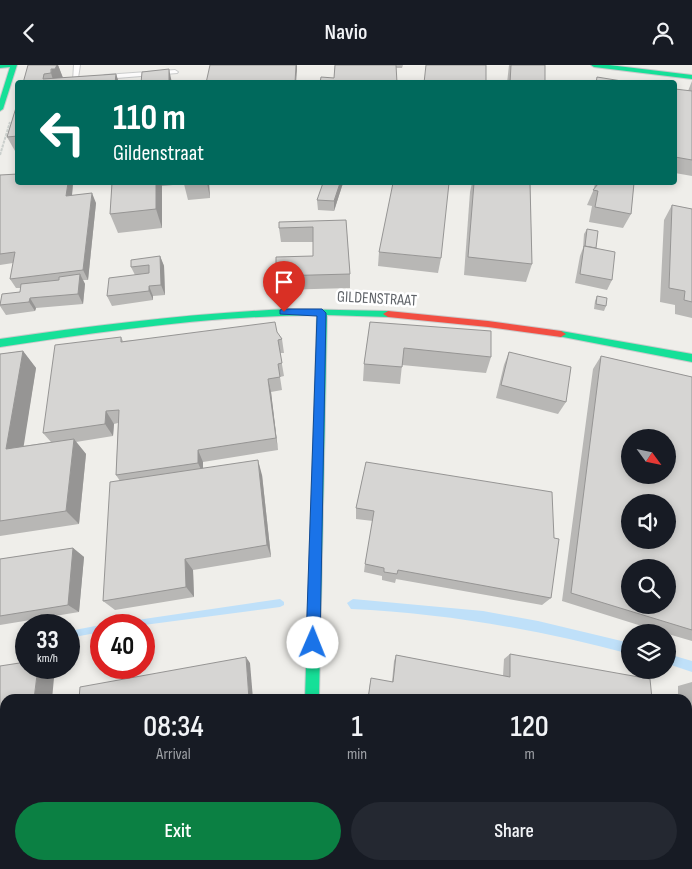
<!DOCTYPE html>
<html lang="en">
<head>
<meta charset="utf-8">
<style>
  :root { --surface:#171b24; --page:#242831; --text:#f1f3f6; --muted:#9ea1a6; --accent:#0b8043 }
  body { margin:0; font-family:"Sofia Sans Condensed",sans-serif; background:var(--page); color:var(--text); height:100vh; display:flex; flex-direction:column; font-size:19px; white-space:nowrap }
  * { box-sizing:border-box; margin:0 }
  p { font-size:16px; color:var(--muted) }
  .icon { flex:none; width:28px; height:28px; fill:none; stroke:currentColor; stroke-width:2; stroke-linecap:round; stroke-linejoin:round }
  .map { position:relative; flex:1; overflow:hidden }
  .panel { position:absolute; left:0px; top:629px; width:692px; height:176px; display:flex; flex-direction:column; background:var(--surface); border-radius:15px 15px 0 0; box-shadow:0 2px 8px #0003 }
  .panel>* { flex:none }
  .hud { position:absolute; left:15px; top:15px; width:662px; height:105px; border-radius:5px; box-shadow:0 2px 8px #0003; background:#00695c; color:#fff; overflow:hidden }
  .needle { width:32px; rotate:123deg }
  .tools { position:absolute; left:621px; top:364px; display:grid; gap:10px }
  .tools a { display:grid; place-items:center; width:55px; height:55px; border-radius:50%; background:var(--surface); box-shadow:0 2px 8px #0003; font-size:25px }
  .speed { position:absolute; left:15px; top:549px; display:flex; gap:10px; font-size:25px; font-weight:700; text-align:center }
  .speed>* { display:grid; place-content:center; width:65px; height:65px; border-radius:50%; background:var(--surface); box-shadow:0 2px 8px #0003; line-height:1 }
  .speed small { font-size:12px; font-weight:400 }
  .speed .limit { border:8px solid #d22; background:#fff; color:#111 }
  .pin { position:absolute; display:grid; place-items:center; width:42px; height:42px; color:#fff; margin:-51px -21px; border-radius:50% 50% 50% 0; rotate:-45deg; box-shadow:0 0 5px #0007 }
  .pin .icon { rotate:45deg }
  .me { position:absolute; width:55px; margin:-28px; rotate:1deg; stroke-linejoin:round; filter:drop-shadow(0 0 4px #0008) }
  .turn { display:flex; align-items:center; gap:18px; height:105px; padding:0 15px; font-size:22px }
  .turn .icon { width:65px; height:65px; stroke-width:2.5 }
  .turn b { display:block; font-size:35px; line-height:42px }
  .eta { display:flex; justify-content:space-evenly; align-items:center; height:85px; text-align:center }
  .eta b { font-size:30px; font-weight:600; line-height:35px }
  .button { display:flex; gap:10px; margin-top:auto; padding:10px 15px }
  .button a { flex:1; height:58px; border-radius:30px; background:var(--accent); color:#fff; font-size:20px; font-weight:600; line-height:58px; text-align:center }
  .button a+a { background:var(--page); color:var(--text) }
  header { display:flex; justify-content:space-between; align-items:center; height:65px; padding:0 15px; background:var(--surface); font-size:22px; font-weight:600 }
  .map>svg:first-child { display:block }
</style>
</head>
<body>
<header><svg class="icon" aria-label="back" viewBox="0 0 24 24"><path d="M15 5l-7 7 7 7"/></svg>Navio<svg class="icon" aria-label="person" viewBox="0 0 24 24"><circle cx="12" cy="8" r="4"/><path d="M4 21q1-7 8-7t8 7"/></svg></header>
<div class="map">
<svg width="692" height="804" viewBox="0 0 692 804">
  <rect width="100%" height="100%" fill="#efeeea"/>
  <!-- water -->
  <g fill="#bfe0f9">
    <path d="M280,534L284,537V540L280,542L144,560H103Z"/>
    <path d="M353,534L483,546L538,556L630,578V589C539,565 445,548 351,544L347,538Z"/>
    <path d="M101,560V567L69,573V566Z"/>
    <path d="M668,589L692,596V607L668,599Z"/>
  </g>
  <g fill="none" stroke-linecap="round" stroke-linejoin="round">
    <!-- lane casing -->
    <g stroke="#cbcccc" stroke-width="2">
      <g id="lane">
        <path d="M74,0H80L78,13H85V15L73,16Z"/>
        <path d="M175,5L178,7L177,8L105,14L102,12L105,10Z"/>
      </g>
    </g>
    <!-- street casing -->
    <g stroke="#cbcccc" stroke-width="2">
      <rect id="street" x="293" y="800" width="30" height="4"/>
    </g>
    <!-- fast casing -->
    <g stroke="#cacacb" stroke-width="2">
      <g id="fast">
        <path d="M0,0H17L3,44L0,46V34L10,2L0,3Z"/>
        <path d="M591,0H609L692,10V14L594,2Z"/>
        <path d="M291,244L388,246L393,249L388,252L327,250L319,634H305L317,250C211,251 105,266 0,282V274C97,260 193,248 291,244Z"/>
        <path d="M561,266L692,289V297L558,271V267Z"/>
      </g>
    </g>
    <!-- jam casing -->
    <g stroke="#cacacb" stroke-width="2">
      <path id="jam" d="M388,246L488,256L561,266L566,269L561,272L488,262L388,252L383,249Z"/>
    </g>
    <!-- path -->
    <path stroke="#cacfcc" stroke-width="2" stroke-dasharray="3 1" stroke-linecap="butt" d="M0,90L10,57"/>
    <!-- lane -->
    <use href="#lane" fill="#fdfcfc" fill-rule="evenodd"/>
    <!-- street -->
    <use href="#street" fill="#fdfcfc" fill-rule="evenodd"/>
    <!-- fast -->
    <use href="#fast" fill="#16e098" fill-rule="evenodd"/>
    <!-- jam -->
    <use href="#jam" fill="#f24e42" fill-rule="evenodd"/>
  </g>
  <!-- wall -->
  <g fill="#b8b7b5">
    <path d="M28,0H58L63,13L116,9L119,18H23Z"/>
    <path d="M335,0H403L402,3H396L334,13Z"/>
    <path d="M509,0H545V18H507Z"/>
    <path d="M692,16V111L675,108V24L688,26Z"/>
    <path d="M18,36V86H15L7,72Z"/>
    <path d="M0,110L73,118L72,130L96,138L88,215H83L85,219L83,239L36,243L35,246L6,250L0,241V238L20,227L21,223H16L10,214L13,198L0,200Z"/>
    <path d="M112,118H209L210,133L188,135L184,119L162,121V163L118,168L110,149Z"/>
    <path d="M343,118L334,146L318,145L317,135Z"/>
    <path d="M472,118H530L532,199L526,217L464,210L470,127Z"/>
    <path d="M595,118H634L631,149L623,163L589,157L592,141L587,140L594,124Z"/>
    <path d="M672,140L692,144V253L675,249V240L660,237L664,155Z"/>
    <path d="M346,155L350,209V223L278,225L276,211L313,191V177H281L279,163Z"/>
    <path d="M587,164L612,215L607,225L575,218L580,191L583,183L584,169Z"/>
    <path d="M379,187L441,193L438,208L378,201Z"/>
    <path d="M160,191L164,201L165,230L153,231V235L112,241L107,231L135,210L131,202Z"/>
    <path d="M597,231L606,241L604,246L594,244L595,236Z"/>
    <path d="M370,257L491,292L486,308L402,300L400,319L363,316L364,299Z"/>
    <path d="M277,267L282,274L284,288H280L284,311L280,312L282,325L271,327L278,385L203,397V403L262,410L271,492L193,505L194,532L115,545L103,536L120,416L116,410L118,358L114,359L113,371L76,377L86,389L79,459L0,471V289L23,286L36,303L23,381L51,377L43,368L121,272L123,276Z"/>
    <path d="M509,287L566,337L558,349L496,333L504,300Z"/>
    <path d="M601,291L692,312V576L668,569V568H664L562,536L593,304Z"/>
    <path d="M366,397L551,533L542,540L396,514L395,518L382,515V511L364,507L365,499L373,456L356,454V443Z"/>
    <path d="M73,483L84,492L79,547L0,560V494Z"/>
    <path d="M510,589L652,634H368L370,618L392,617L394,596L396,590L503,611L504,594Z"/>
    <path d="M692,617V804H673V800H688V634H678V621Z"/>
  </g>
  <!-- shaded-wall -->
  <g fill="#969594">
    <path d="M53,0H58L63,13L54,18L51,8Z"/>
    <path d="M296,0H297V5L296,18H295Z"/>
    <path d="M169,4L172,18H169Z"/>
    <path d="M116,9L119,18H115Z"/>
    <path d="M68,118H73L71,141L66,131Z"/>
    <path d="M156,118H161L162,121V163L156,144Z"/>
    <path d="M207,118H209L210,133Z"/>
    <path d="M340,118H343L334,146V136Z"/>
    <path d="M92,128L96,138L88,215L83,205Z"/>
    <path d="M160,191L164,201L165,230L161,220Z"/>
    <path d="M80,209L85,219L83,239L78,229Z"/>
    <path d="M149,221L153,231V235L149,226Z"/>
    <path d="M30,233L36,243L35,246L29,237Z"/>
    <path d="M23,286L36,303L21,398L6,384Z"/>
    <path d="M268,314L271,327L278,385L276,373Z"/>
    <path d="M106,346L114,359L113,371L105,359Z"/>
    <path d="M74,374L86,389L79,459L66,446Z"/>
    <path d="M198,385L203,397V409L198,398Z"/>
    <path d="M258,395L262,410L271,492L267,480Z"/>
    <path d="M73,483L84,492L79,547L68,540Z"/>
    <path d="M185,494L193,505L194,532L186,522Z"/>
    <path d="M246,592L250,598L253,634H249Z"/>
    <path d="M38,602H55L52,634H34Z"/>
    <path d="M5,759V800H11L10,804H0V760Z"/>
    <rect x="232" y="800" width="7" height="4"/>
  </g>
  <!-- building -->
  <g fill="#d6d5d3" stroke="#969594" fill-rule="evenodd">
    <path d="M28,0H57L55,4H51V8L44,9L43,14L116,9L115,18H23Z"/>
    <path d="M210,0H296L295,18H206Z"/>
    <path d="M335,0H396L397,18H320L321,12L334,13Z"/>
    <path d="M426,0H486V18H424Z"/>
    <path d="M511,0H545V18H510Z"/>
    <path d="M169,4V18H141L142,7Z"/>
    <path d="M597,12L634,18H596Z"/>
    <path d="M675,24L692,26V95L675,92Z"/>
    <path d="M18,36V71L7,72Z"/>
    <path d="M18,109V118H68L66,131L92,128L83,205L10,214L15,187L0,189V110Z"/>
    <path d="M112,118H156V144L110,149Z"/>
    <path d="M323,118H340L334,136L317,135Z"/>
    <path d="M393,118H449L441,193L379,187Z"/>
    <path d="M474,118H530L532,199L468,192Z"/>
    <path d="M598,118H634L631,149L595,142L598,126L593,125L598,119Z"/>
    <path d="M672,140L692,144V237L684,235L685,226L669,223Z"/>
    <path d="M346,155L350,209L276,211V192L313,191V162L279,163V157Z"/>
    <path d="M587,164L598,166L596,183L585,181Z"/>
    <path d="M584,181L615,187L612,215L580,209Z"/>
    <path d="M160,191L161,220L149,221V226L107,231L109,213L149,208V200L131,202V195Z"/>
    <path d="M80,209L78,229L30,233L29,237L0,240L2,229L20,227L21,219L59,215V212Z"/>
    <path d="M597,231L607,233L606,241L596,239Z"/>
    <path d="M275,257L277,267L282,274L278,275L282,298L278,299L280,312L268,314L276,373L198,385V398L116,410L119,345L106,346L105,359L43,368L55,280L121,272V277Z"/>
    <path d="M370,257L491,266V292L404,283L402,302L364,299Z"/>
    <path d="M23,286L6,384L74,374L66,446L0,456V289Z"/>
    <path d="M509,287L571,302L566,337L501,320Z"/>
    <path d="M601,291L692,312V565L571,528ZM630,372H668V410H630ZM630,438H668V475H630ZM630,502H668V540H630Z"/>
    <path d="M258,395L267,480L185,494L186,522L103,536L110,417Z"/>
    <path d="M366,397L552,427L554,473L559,474L551,533L398,505L397,509L384,507V503L365,499L374,446L356,443Z"/>
    <path d="M73,483L68,540L0,551V494Z"/>
    <path d="M510,589L650,614L652,634H368L371,613L393,617L396,590L510,612Z"/>
    <path d="M246,592L249,634H79L80,622Z"/>
    <path d="M26,597V602H38L34,634H5V758L0,759V601Z"/>
    <path d="M692,676V804H690Z"/>
    <rect x="61" y="800" width="171" height="4"/>
    <path d="M366,800H636V804H367Z"/>
  </g>
  <!-- route -->
  <path fill="#1a73e8" stroke="#114b97" d="M284,244H322L326,248L320,578L318,582L313,584L308,582L306,578L317,251L280,249V245Z"/>
  <g text-anchor="middle" dominant-baseline="central" stroke-width="5" stroke-linejoin="round" paint-order="stroke">
    <!-- street labels -->
    <g font-size="16" fill="#5f6368" stroke="#fff">
      <text transform="translate(377 234) rotate(3)">GILDENSTRAAT</text>
    </g>
  </g>
</svg>
<div class="tools">
<a><svg class="needle" viewBox="-14 -14 28 28"><path d="M0-13l5 13h-10z" fill="#e53935"/><path d="M0 13l5-13h-10z" fill="#9ea1a6"/></svg></a>
<a><svg class="icon" aria-label="sound" viewBox="0 0 24 24"><path d="M4 9h4l5-4v14l-5-4H4zM17 9q2 3 0 6"/></svg></a>
<a><svg class="icon" aria-label="search" viewBox="0 0 24 24"><circle cx="10" cy="10" r="6"/><path d="M15 15l6 6"/></svg></a>
<a><svg class="icon" aria-label="layers" viewBox="0 0 24 24"><path d="M12 4l9 5-9 5-9-5zM3 14l9 5 9-5"/></svg></a>
</div>
<div class="speed"><div>33<small>km/h</small></div><div class="limit">40</div></div>
<div class="pin" style="left:284px;top:247px;background:#d93025"><svg class="icon" aria-label="arrive" viewBox="0 0 24 24"><path d="M6 21V4h12l-3 4 3 4H6"/></svg></div>
<svg class="me" style="left:313px;top:578px" viewBox="-20 -20 40 40"><circle r="19" fill="#fff"/><path d="M0-13L10 11 0 6-10 11z" fill="#1a73e8"/></svg>
<div class="hud">
<div class="turn"><svg class="icon" aria-label="left" viewBox="0 0 24 24"><path d="M17 20v-9H6M10 6l-5 5 5 5"/></svg><div><b>110 m</b>Gildenstraat</div></div>
</div>
<section class="panel">
<div class="eta">
<div><b>08:34</b><p>Arrival</p></div>
<div><b>1</b><p>min</p></div>
<div><b>120</b><p>m</p></div>
</div>
<div class="button"><a>Exit</a><a>Share</a></div>
</section>
</div>
</body>
</html>
